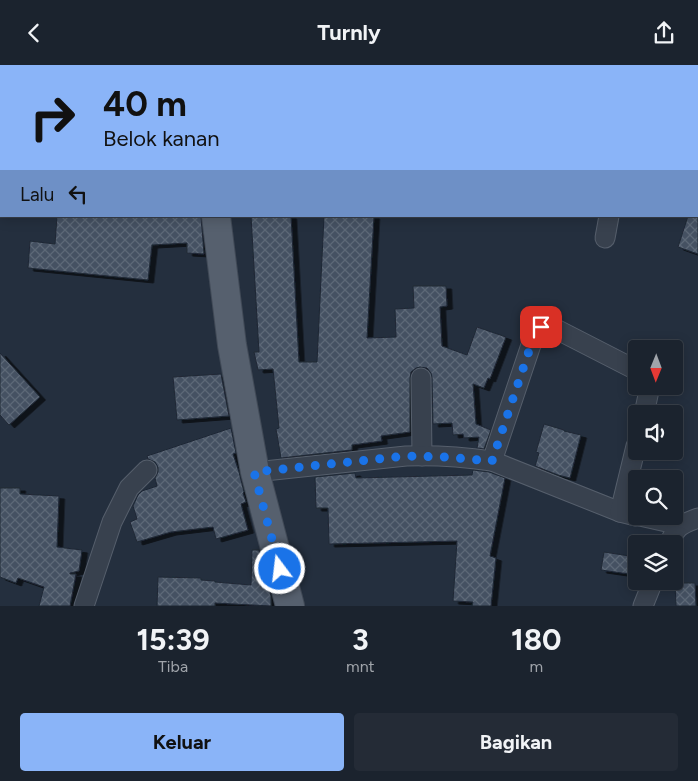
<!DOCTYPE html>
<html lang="id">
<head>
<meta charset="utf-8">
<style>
  :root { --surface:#1b232e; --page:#242b36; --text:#f1f3f6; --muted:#a0a4aa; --line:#39404a; --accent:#8ab4f8 }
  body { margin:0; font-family:Figtree,sans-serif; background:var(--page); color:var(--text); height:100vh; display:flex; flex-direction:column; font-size:19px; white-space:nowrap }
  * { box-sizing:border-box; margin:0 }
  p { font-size:16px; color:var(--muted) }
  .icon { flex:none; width:28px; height:28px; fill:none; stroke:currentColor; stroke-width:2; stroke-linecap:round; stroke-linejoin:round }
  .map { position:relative; height:541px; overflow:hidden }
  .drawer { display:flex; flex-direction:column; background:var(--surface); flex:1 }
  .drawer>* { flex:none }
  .banner { position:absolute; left:0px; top:0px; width:699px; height:152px; box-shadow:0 2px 12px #0003,0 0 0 1px var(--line); background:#8ab4f8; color:#111; overflow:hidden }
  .needle { width:32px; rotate:181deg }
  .fabs { position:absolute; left:628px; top:275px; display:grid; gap:10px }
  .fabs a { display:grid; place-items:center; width:55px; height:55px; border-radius:5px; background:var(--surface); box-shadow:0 2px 12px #0003,0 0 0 1px var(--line); font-size:25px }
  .pin { position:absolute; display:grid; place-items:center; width:42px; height:42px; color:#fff; margin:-21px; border-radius:10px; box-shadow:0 2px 8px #0006 }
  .me { position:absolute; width:55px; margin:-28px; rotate:345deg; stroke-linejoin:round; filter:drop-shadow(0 0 4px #0008) }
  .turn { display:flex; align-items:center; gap:18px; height:105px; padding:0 20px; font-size:22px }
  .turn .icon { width:65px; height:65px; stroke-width:2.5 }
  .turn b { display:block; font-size:35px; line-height:42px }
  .then { display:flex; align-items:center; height:48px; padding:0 20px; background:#0003; gap:10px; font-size:19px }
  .eta { display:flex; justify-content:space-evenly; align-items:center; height:85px; text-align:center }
  .eta b { font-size:30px; font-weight:700; line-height:35px }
  .action { display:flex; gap:10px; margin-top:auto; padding:10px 20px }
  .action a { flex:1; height:58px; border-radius:5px; background:var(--accent); color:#111; font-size:20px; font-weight:700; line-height:58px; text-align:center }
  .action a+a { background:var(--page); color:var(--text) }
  header { display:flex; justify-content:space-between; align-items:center; height:65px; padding:0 20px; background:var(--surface); font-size:22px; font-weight:700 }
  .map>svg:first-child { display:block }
</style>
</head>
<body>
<header><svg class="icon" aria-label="back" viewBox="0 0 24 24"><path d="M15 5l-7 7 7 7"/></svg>Turnly<svg class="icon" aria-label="share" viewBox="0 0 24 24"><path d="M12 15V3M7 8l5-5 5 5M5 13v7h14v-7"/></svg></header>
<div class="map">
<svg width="698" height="541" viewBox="0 0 698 541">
  <defs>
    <pattern id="building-cross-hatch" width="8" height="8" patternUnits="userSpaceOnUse" patternTransform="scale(1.25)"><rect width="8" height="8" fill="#455162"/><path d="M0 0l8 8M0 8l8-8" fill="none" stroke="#5d6877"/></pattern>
    <filter id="shadow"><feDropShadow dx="5.5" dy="3" stdDeviation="0" flood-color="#0009"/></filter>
  </defs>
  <rect width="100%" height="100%" fill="#242f3e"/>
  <!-- building -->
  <g fill="url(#building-cross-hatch)" stroke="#1f2835" filter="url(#shadow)">
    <path d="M698,131V189L678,182L688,151H698Z"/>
    <path d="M57,151H201L204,189L187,188V178L152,180L148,215L28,203L30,176L55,179Z"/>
    <path d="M251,151H291L299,297H317L324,151H374L367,273L396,272L395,244L414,243L413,221H446L447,241L440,242L442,281L467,290L477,262L506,272L490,314L488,313L484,323L473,319L476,359L491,365L484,384L477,383L479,372L464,373L463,369L453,370L452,358L433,359L432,312L431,308L427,303L420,302L416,303L411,307L410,313V367L381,371L382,376L352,380V385L281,393L276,364L279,363L273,304L258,305L254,287H259Z"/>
    <path d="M0,288L40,332L9,360L0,350Z"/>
    <path d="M221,309L229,351L177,355L173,312Z"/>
    <path d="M544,359L564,365V366L581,370L570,413L558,410L535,401L539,388L536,387Z"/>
    <path d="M231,363L236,388L233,389L239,407L244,427L243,428L246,437L241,439L248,465L216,474L213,462L171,467L137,477L130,457L137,454L133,441L138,430L142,426L157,421L155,413L158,407V402L155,397L148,394L147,391Z"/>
    <path d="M473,405L489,407L505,413L490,491L496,493L491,541H472L473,537L453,536L457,476L329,479L328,443H316L315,412L355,408L356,413L472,410Z"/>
    <path d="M0,423H20V429L59,431L57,482L82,485L79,506L70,508V509H76L70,541H39L44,522L18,513L16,518L0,512Z"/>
    <path d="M252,485H259L271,531V541L215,538V541H157L158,512L201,513V515L215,516V517L251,520Z"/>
    <path d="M604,487L636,492V510L601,505Z"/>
    <path d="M675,518H695L696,541H676Z"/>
  </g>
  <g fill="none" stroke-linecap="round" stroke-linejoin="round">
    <!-- street casing -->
    <g stroke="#565f6c" stroke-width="21">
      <g id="street">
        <path d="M641,1L642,0"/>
        <path d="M605,173L609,151"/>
        <path d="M421,313L422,391"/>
        <path d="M644,349L650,321"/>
        <path d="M492,396L535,268L541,262H552L636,305"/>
        <path d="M255,407L406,391C434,390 464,392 492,396L620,447L636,451"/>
        <path d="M620,447L636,381"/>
        <path d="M640,451L680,460"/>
        <path d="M669,479C677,460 680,460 698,453"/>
        <path d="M84,541L112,457L129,423L147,405"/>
        <path d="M643,541L653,516"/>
      </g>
    </g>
    <!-- primary casing -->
    <g stroke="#414a57" stroke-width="30">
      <g id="primary">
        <path d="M200,0L201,1"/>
        <path d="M216,151L232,280L255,407L290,541"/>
      </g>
    </g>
    <!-- street -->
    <use href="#street" stroke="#38414e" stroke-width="19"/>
    <!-- primary -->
    <use href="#primary" stroke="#56606e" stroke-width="28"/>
  </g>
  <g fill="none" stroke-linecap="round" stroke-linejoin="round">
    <!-- route -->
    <path stroke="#1a73e8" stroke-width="9" stroke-dasharray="0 16.2" d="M280,504L254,407L406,391L444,392L492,396L535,268L541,262"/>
  </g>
</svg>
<div class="fabs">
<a><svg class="needle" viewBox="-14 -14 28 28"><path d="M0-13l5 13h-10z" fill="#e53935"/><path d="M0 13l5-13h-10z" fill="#a0a4aa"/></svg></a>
<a><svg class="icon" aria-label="sound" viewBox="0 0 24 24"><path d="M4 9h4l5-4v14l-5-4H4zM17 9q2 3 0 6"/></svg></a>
<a><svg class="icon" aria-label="search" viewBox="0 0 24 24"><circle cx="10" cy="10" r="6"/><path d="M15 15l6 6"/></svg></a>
<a><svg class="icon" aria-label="layers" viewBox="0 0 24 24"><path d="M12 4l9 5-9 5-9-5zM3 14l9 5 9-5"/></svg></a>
</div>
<div class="pin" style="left:541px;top:262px;background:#d93025"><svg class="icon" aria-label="arrive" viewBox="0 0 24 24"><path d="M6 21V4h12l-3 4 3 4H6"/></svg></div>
<svg class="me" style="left:280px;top:504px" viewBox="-20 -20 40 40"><circle r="17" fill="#1a73e8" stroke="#fff" stroke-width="3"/><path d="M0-11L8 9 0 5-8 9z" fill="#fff"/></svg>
<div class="banner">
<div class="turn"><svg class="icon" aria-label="right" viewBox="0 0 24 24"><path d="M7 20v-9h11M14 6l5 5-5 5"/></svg><div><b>40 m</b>Belok kanan</div></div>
<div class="then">Lalu<svg class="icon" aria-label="left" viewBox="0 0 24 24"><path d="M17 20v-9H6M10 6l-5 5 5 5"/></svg></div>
</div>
</div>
<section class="drawer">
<div class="eta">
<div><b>15:39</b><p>Tiba</p></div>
<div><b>3</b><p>mnt</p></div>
<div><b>180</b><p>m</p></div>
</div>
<div class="action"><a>Keluar</a><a>Bagikan</a></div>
</section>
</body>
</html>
